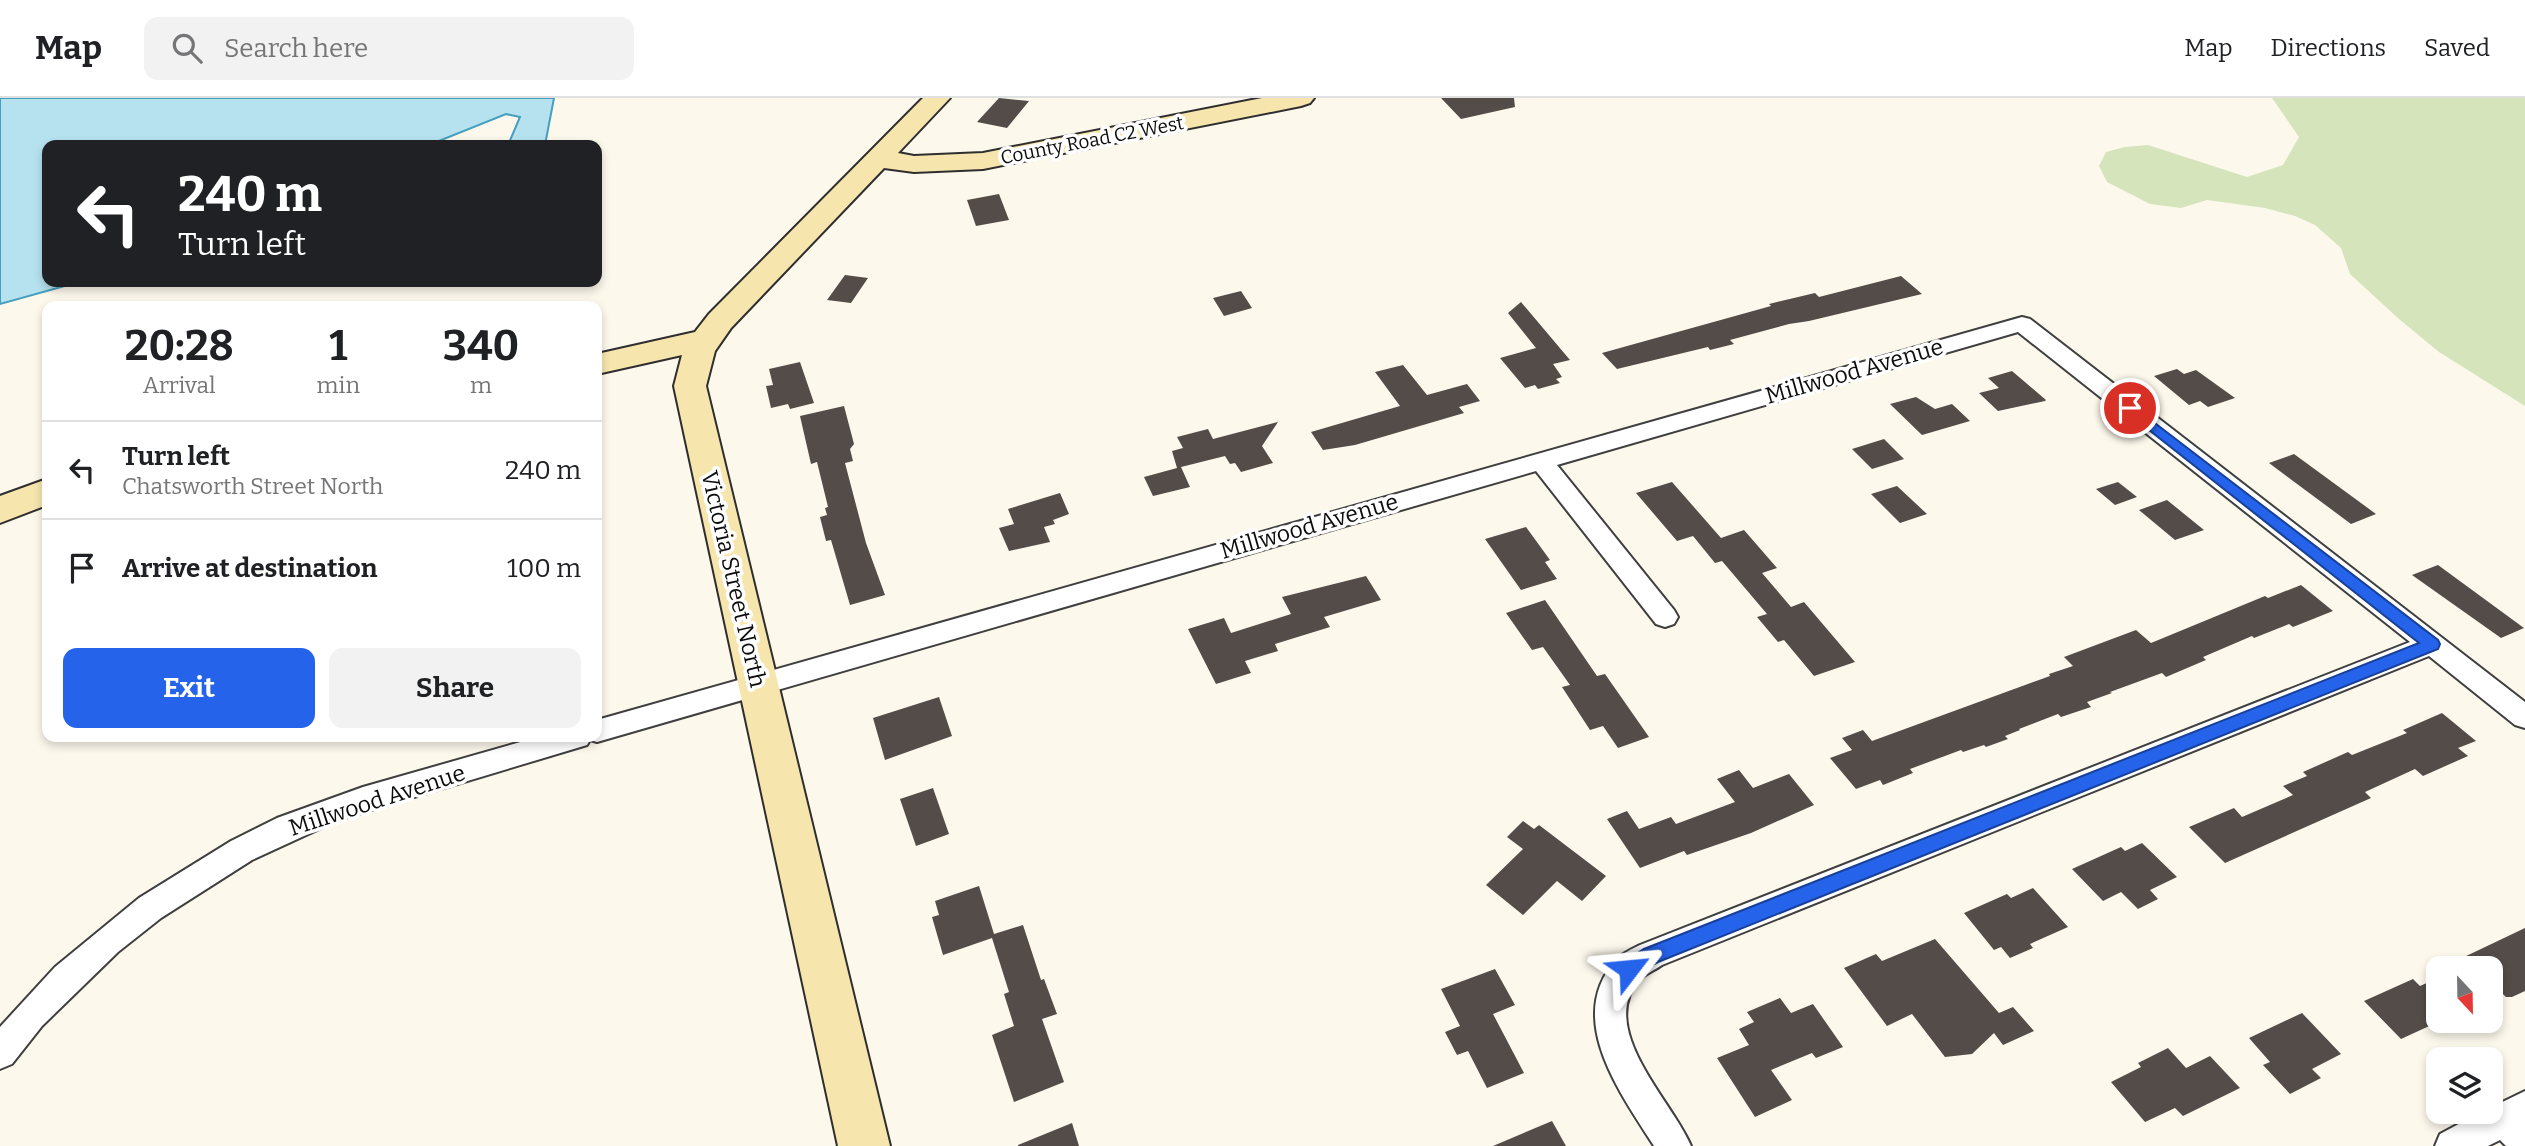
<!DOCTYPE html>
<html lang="en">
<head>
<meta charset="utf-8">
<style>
  :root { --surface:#fff; --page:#f2f2f2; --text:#202124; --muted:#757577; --line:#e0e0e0; --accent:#2563eb }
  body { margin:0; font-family:Bitter,serif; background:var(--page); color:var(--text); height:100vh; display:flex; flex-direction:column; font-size:26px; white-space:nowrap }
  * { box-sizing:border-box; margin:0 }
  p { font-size:23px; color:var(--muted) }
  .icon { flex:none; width:38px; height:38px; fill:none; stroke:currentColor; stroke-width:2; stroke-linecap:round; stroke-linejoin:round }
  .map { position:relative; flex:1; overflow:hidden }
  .panel { position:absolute; left:42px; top:203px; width:560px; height:441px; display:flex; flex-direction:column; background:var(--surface); border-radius:14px; box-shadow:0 4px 10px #0003 }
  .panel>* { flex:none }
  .banner { position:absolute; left:42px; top:42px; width:560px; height:147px; border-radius:14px; box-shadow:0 4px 10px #0003; background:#202124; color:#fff; overflow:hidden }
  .needle { width:46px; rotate:158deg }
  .fabs { position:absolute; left:2426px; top:858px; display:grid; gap:14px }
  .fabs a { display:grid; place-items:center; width:77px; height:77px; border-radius:14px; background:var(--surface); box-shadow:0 4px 10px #0003; font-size:35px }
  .pin { position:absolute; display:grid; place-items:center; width:60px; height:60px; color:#fff; margin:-30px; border:4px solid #fff; border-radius:50%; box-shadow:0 2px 7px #0007 }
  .me { position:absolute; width:77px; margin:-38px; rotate:61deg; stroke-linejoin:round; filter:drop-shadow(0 0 5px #0008) }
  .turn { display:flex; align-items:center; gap:24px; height:147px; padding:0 21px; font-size:32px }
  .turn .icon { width:91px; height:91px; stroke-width:2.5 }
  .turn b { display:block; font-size:49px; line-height:60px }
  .eta { display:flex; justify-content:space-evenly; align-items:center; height:119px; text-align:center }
  .eta b { font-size:42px; font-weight:700; line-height:49px }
  .primary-button { display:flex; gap:14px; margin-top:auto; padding:14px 21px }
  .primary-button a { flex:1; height:80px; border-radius:14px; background:var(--accent); color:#fff; font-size:28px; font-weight:700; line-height:80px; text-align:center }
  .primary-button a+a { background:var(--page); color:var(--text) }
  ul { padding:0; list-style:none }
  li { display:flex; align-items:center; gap:21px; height:98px; padding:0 21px; border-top:2px solid var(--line) }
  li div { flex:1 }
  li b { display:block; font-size:26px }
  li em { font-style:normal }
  header { display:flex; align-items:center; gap:42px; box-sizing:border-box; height:98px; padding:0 35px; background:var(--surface); border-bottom:2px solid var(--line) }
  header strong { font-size:33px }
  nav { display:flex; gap:38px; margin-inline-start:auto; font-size:24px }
  .search { width:490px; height:63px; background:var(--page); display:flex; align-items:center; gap:18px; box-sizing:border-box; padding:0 24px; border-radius:14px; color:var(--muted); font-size:26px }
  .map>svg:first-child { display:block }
</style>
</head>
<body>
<header>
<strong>Map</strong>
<div class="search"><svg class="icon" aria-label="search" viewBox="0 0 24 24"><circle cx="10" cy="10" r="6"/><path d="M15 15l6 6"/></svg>Search here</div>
<nav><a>Map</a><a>Directions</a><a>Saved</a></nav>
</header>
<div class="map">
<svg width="2525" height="1048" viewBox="0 0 2525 1048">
  <rect width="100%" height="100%" fill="#fdf8ec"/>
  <!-- green -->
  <path fill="#d5e4ba" d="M2272,0H2525V308L2439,254L2399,221L2350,176L2341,150L2315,127L2295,118L2265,110L2207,102L2181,110L2150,106L2107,84L2099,68L2106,54L2125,49L2148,47L2247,79L2283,67L2299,39Z"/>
  <!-- water -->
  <path fill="#b6e2ef" stroke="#459fbf" stroke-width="2" d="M0,0H554L545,47H508L520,19L506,16L429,47H47V184H79L0,206Z"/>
  <!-- building -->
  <g fill="#534c49">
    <path d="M999,0L1029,3L1007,30L977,24Z"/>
    <path d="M1441,0H1514L1515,9L1461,21Z"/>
    <path d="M999,96L1009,122L976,128L967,102Z"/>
    <path d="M845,177L868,180L851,205L827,202Z"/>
    <path d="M1901,178L1922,196L1809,223L1789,226L1730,242L1734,246L1710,252L1708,249L1617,271L1602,255L1771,208L1769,206L1815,195L1819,199Z"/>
    <path d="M1241,193L1252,210L1224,218L1213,200Z"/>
    <path d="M1521,204L1570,262L1553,266L1562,279L1556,281L1560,285L1538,291L1535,287L1525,290L1500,260L1536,250L1508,215Z"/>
    <path d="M800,264L814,305L790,311L788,306L771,310L766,288L773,287L769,271Z"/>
    <path d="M1403,267L1427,297L1467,286L1480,303L1459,309L1464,315L1355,347L1323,352L1311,334L1400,308L1375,274Z"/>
    <path d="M2177,271L2184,276L2196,272L2235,300L2208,309L2200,303L2189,307L2154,278Z"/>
    <path d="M2012,273L2046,302L2045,303L1998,313L1979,295L1999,290L1988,280Z"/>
    <path d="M1916,299L1935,311L1952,306L1970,323L1922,337L1890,306Z"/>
    <path d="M844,308L854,346L850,351L853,363L845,365L866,445L885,497L850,507L831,442L826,443L820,419L827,417L825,410L828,409L817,364L811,366L800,318Z"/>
    <path d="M1278,324L1262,348L1273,365L1241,374L1235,365L1230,366L1225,358L1181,369L1190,389L1153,398L1144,379L1177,370L1172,353L1183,350L1177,339L1208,331L1213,341Z"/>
    <path d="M1884,341L1904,361L1872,371L1852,351Z"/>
    <path d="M2294,356L2376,416L2351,426L2269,365Z"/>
    <path d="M1672,384L1721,440L1744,432L1777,470L1762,475L1791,509L1804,504L1855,564L1814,578L1784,542L1778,544L1757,519L1767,516L1722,463L1715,465L1693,438L1677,443L1636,395Z"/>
    <path d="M2118,384L2137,399L2115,407L2096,391Z"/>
    <path d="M1897,388L1927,416L1900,425L1871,396Z"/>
    <path d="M1060,395L1069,416L1053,422L1055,426L1044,429L1050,444L1009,453L999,430L1014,426L1008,411Z"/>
    <path d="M2167,402L2204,432L2175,442L2139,412Z"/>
    <path d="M1526,429L1550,462L1545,464L1557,481L1521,492L1485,441Z"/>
    <path d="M2438,467L2524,530L2501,540L2412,477Z"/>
    <path d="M1366,478L1381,502L1324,519L1330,529L1275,546L1278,553L1245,563L1251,575L1216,586L1188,531L1224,520L1231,535L1291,516L1282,499Z"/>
    <path d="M2301,487L2333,513L2293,529L2289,526L2254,540L2252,538L2203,559L2206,562L2166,579L2162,575L2110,594L2112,595L2087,604L2091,609L2061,619L2058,616L2019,631L2020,632L2005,638L2008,641L1986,649L1984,647L1963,654L1961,652L1910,671L1913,675L1883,687L1880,682L1856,691L1830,660L1852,652L1842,640L1863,632L1872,643L2050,578L2049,576L2073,568L2064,559L2136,532L2151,545L2265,498L2268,500Z"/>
    <path d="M1545,502L1597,578L1605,576L1649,639L1618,650L1603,628L1590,632L1562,589L1570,587L1543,549L1532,552L1506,515Z"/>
    <path d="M939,599L952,638L885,662L873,620Z"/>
    <path d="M2442,615L2476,643L2458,650L2468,658L2423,678L2415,671L2365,694L2371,700L2225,765L2189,729L2234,710L2242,719L2293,697L2283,688L2307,678L2303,674L2348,654L2352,657L2407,635L2403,632Z"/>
    <path d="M1739,672L1753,690L1789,676L1814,707L1751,735L1687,757L1684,753L1640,770L1607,721L1627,713L1639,731L1671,719L1676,726L1735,704L1717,681Z"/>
    <path d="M933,690L949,736L916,748L900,701Z"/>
    <path d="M1523,723L1534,731L1539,727L1606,778L1582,803L1557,783L1523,817L1486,787L1523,751L1507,739Z"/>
    <path d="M2142,745L2177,779L2150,792L2158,801L2138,811L2121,794L2103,803L2072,771L2121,749L2125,753Z"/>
    <path d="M979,788L994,836L1023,827L1041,882L1044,881L1057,916L1042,921L1064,984L1014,1004L992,937L1014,928L1004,896L1009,894L992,840L943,857L932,819L939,817L935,803Z"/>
    <path d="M2033,790L2068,829L2030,846L2033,850L2010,860L2001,849L1994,852L1964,815L2007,796L2011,800Z"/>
    <path d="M2525,830V893L2512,899H2506L2490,884V870H2441Z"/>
    <path d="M1935,841L1999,915L2013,909L2034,933L2003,947L1994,935L1972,956L1945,959L1912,916L1887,928L1844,870L1876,856L1882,863Z"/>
    <path d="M1495,871L1515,907L1493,916L1524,975L1487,990L1468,953L1457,957L1445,934L1460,928L1441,891Z"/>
    <path d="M2438,880V924L2401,941L2364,903L2413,881L2420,888Z"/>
    <path d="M1780,900L1791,915L1813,906L1843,949L1816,960L1812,955L1771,972L1792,1002L1755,1019L1717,960L1749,947L1739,931L1754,924L1747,914Z"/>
    <path d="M2302,915L2341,956L2312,971L2321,980L2290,996L2263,967L2270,964L2249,940Z"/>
    <path d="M2168,950L2186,970L2210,958L2240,990L2183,1018L2175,1010L2145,1024L2111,984L2141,969L2138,965Z"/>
    <path d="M1552,1023L1566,1048H1493Z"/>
    <path d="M1072,1025L1079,1048H1018V1047Z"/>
  </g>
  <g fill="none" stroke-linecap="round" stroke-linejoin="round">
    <!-- street casing -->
    <g stroke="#3f3f3f" stroke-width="4">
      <g id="street">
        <path d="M2022,219L2030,221L2525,604V630L2515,627L2429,558L1662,867C1655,872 1645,876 1639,882C1596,931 1673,1004 1691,1048H1654C1621,996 1563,919 1617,861C1623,855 1632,851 1640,847L2410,544L2018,234L1557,367L1674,512L1678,519L1674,526L1665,529L1656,526L1536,373L597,644L590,642L587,647L577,650L341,721L252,762L161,820L118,854L42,928L12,966L0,971V929L55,869L139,800L231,743L277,720L363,689L538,639H597V622Z"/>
        <path d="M2525,993V1048H2506L2500,1042L2488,1048H2435L2440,1036L2483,1013H2490V1010Z"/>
      </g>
    </g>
    <!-- secondary casing -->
    <g stroke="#2e2e2e" stroke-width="4">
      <g id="secondary">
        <path d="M923,0H950L898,55L914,58L983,55L1262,0H1314L1310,5L1301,8L983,71L914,74L884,70L731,230L715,253L706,288L890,1048H838L674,288L682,257L597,276V256L695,234L709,216Z"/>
        <path d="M47,381V407L0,425V398Z"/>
      </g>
    </g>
    <!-- street -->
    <use href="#street" fill="#fff" fill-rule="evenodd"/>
    <!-- secondary -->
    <use href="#secondary" fill="#f7e5ae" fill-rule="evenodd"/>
  </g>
  <!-- route -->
  <path fill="#2563eb" stroke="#184099" stroke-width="2" d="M2130,306L2438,542L2440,546L2438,551L1658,864L1629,880L1622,878L1619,871L1622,865L1644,851L2419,545L2125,313L2123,310Z"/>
  <g text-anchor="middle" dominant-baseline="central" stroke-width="7" stroke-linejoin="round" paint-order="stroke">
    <!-- far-street labels -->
    <g font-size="19" fill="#0c0c0c" stroke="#fff">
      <text transform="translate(1092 42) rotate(-11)">County Road C2 West</text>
    </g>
    <!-- street labels -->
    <g font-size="23" fill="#0c0c0c" stroke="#fff">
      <text transform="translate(1854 273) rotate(-16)">Millwood Avenue</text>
      <text transform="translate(1309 428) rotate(-16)">Millwood Avenue</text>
      <text transform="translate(734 481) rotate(77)">Victoria Street North</text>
      <text transform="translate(377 702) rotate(-18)">Millwood Avenue</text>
    </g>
  </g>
</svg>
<div class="fabs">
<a><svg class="needle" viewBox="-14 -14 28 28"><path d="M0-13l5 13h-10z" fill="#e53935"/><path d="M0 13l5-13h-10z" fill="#757577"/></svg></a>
<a><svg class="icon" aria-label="layers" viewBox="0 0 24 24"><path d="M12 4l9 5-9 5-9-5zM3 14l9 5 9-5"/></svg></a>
</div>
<div class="pin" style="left:2130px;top:310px;background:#d93025"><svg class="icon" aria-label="arrive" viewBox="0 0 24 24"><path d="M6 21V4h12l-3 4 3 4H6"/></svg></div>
<svg class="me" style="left:1629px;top:871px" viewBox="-20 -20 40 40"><path d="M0-17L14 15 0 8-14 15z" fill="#2563eb" stroke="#fff" stroke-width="4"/></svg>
<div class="banner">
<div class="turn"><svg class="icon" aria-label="left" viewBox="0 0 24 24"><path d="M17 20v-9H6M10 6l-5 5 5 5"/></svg><div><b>240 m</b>Turn left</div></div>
</div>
<section class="panel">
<div class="eta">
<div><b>20:28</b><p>Arrival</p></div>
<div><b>1</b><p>min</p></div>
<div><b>340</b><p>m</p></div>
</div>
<ul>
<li><svg class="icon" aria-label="left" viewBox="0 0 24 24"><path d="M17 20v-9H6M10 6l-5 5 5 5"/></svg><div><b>Turn left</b><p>Chatsworth Street North</p></div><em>240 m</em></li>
<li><svg class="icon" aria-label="arrive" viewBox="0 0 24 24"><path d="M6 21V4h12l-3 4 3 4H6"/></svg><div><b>Arrive at destination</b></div><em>100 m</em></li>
</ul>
<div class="primary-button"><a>Exit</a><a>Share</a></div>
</section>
</div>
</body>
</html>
